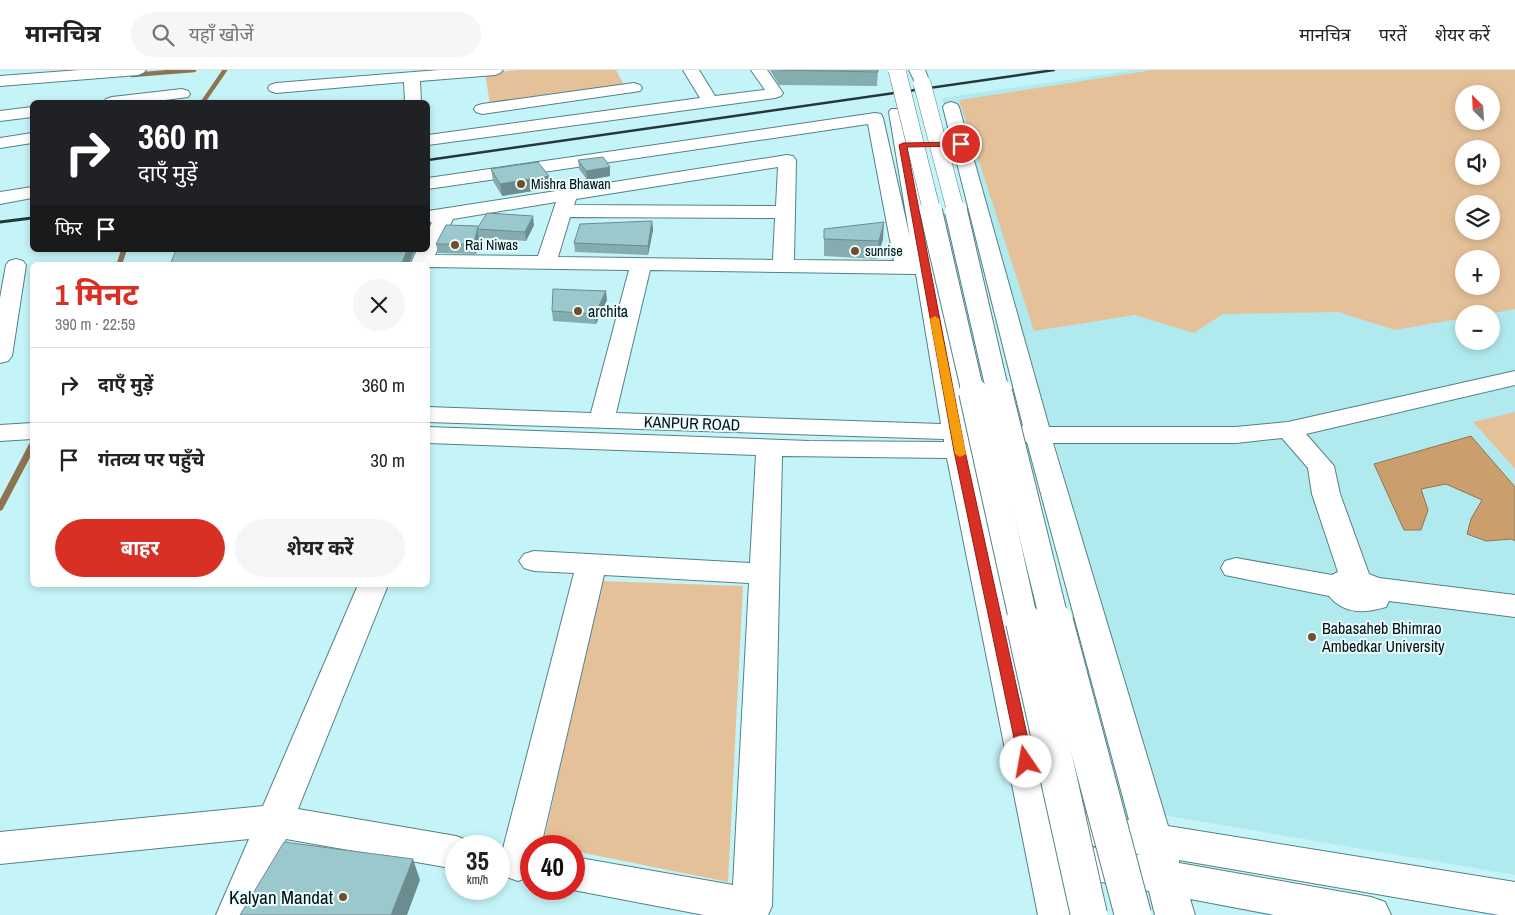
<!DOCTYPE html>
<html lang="hi">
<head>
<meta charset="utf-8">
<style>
  :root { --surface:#fff; --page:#f6f6f6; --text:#222; --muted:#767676; --line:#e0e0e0; --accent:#d93025 }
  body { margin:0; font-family:"Archivo Narrow","Noto Sans Devanagari",sans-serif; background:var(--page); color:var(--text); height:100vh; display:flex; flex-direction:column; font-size:19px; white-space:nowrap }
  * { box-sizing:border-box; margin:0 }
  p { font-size:16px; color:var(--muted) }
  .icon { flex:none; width:28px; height:28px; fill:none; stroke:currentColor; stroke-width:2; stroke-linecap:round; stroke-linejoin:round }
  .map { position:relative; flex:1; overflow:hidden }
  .sheet { position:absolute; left:30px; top:192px; width:400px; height:325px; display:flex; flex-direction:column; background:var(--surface); border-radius:8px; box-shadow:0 2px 8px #0003 }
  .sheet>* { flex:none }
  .guide { position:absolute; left:30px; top:30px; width:400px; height:152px; border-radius:8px; box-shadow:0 2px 8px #0003; background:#202124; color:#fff; overflow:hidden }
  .needle { width:32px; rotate:336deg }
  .buttons { position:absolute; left:1455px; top:15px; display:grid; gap:10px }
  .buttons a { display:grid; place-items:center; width:45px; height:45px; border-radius:50%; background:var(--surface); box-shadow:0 2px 8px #0003; font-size:25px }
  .speed { position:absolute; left:445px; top:765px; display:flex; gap:10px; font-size:25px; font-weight:700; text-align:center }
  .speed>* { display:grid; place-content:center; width:65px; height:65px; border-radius:50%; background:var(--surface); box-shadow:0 2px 8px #0003; line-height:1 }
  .speed small { font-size:12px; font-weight:400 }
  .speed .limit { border:8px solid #d22; background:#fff; color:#111 }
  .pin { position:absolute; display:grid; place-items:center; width:42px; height:42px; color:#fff; margin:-21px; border:2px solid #fff; border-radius:50%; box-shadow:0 1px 5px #0007 }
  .me { position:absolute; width:55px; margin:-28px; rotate:348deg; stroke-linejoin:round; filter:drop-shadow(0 0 4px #0008) }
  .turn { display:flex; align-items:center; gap:18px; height:105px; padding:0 25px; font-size:22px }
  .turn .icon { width:65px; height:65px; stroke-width:2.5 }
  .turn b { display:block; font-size:35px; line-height:42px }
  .then { display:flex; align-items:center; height:48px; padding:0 25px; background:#0003; gap:10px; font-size:19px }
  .round { display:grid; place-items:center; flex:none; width:52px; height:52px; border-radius:26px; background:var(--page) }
  .head { display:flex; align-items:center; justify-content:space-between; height:85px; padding:0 25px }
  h1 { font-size:30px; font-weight:700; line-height:38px; color:var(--accent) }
  .action { display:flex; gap:10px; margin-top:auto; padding:10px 25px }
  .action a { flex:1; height:58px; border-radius:30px; background:var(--accent); color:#fff; font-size:20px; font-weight:700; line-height:58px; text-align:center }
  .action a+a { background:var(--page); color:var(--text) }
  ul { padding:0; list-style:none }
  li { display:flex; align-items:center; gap:15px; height:75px; padding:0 25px; border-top:1px solid var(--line) }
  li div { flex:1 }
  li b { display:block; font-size:19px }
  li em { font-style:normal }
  header { display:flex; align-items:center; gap:30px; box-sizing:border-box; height:70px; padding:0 25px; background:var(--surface); border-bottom:1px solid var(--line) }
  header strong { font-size:24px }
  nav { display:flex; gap:28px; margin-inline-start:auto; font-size:18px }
  .search { width:350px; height:45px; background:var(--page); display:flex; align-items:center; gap:12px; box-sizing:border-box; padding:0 18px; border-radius:28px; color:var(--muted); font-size:19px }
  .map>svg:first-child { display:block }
</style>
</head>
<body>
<header>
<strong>मानचित्र</strong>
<div class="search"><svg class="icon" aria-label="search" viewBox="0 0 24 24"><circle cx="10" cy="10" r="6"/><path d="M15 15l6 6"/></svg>यहाँ खोजें</div>
<nav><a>मानचित्र</a><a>परतें</a><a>शेयर करें</a></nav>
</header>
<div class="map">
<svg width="1515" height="845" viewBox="0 0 1515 845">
  <rect width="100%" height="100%" fill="#c5f4f8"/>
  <!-- built -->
  <path fill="#b1eaee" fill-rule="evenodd" d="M1135,0H1515V805L1157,744L1060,390L942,28ZM1464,24H1491V51H1464ZM1464,79H1491V106H1464ZM1464,134H1491V161H1464ZM1464,189H1491V216H1464ZM1464,244H1491V271H1464Z"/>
  <!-- green -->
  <g fill="#e5c199" fill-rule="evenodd">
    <path d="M521,0H616L624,15L490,34L485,3Z"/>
    <path d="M1153,0H1515V239L1487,244H1464V248L1395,260L1338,242L1223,244L1194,263L1135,245L1034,261L959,30ZM1464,24H1491V51H1464ZM1464,79H1491V106H1464ZM1464,134H1491V161H1464ZM1464,189H1491V216H1464Z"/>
    <path d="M1515,342V399L1473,352Z"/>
    <path d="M602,511L743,516L728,812L574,781V776L543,775Z"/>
  </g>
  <!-- water -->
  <path fill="#cb9f6d" stroke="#8f7452" d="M1471,366L1515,417V471L1512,469L1486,471L1467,464L1471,449L1482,430L1446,414L1421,419L1428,440L1421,460H1404L1374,394Z"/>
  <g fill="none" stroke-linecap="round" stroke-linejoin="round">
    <!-- stream-far2 -->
    <g stroke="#8f7452" stroke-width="4.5">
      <path d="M132,5L194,0"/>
      <path d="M203,32L225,0"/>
    </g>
    <!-- stream-far1 -->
    <path stroke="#8f7452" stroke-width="5.5" d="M119,195L124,180"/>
    <!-- stream -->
    <path stroke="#8f7452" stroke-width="7" d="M0,437L32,376"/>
    <!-- minor casing -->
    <g stroke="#558185" stroke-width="2">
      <g id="minor">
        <path d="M80,0H146L143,3L138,5L0,16V6Z"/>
        <path d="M439,0H503L500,3L495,5L420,11L421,32H405L404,12L276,23L270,21L268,18L270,15L276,13Z"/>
        <path d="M683,0H699L715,26L765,20L751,0H767L783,23L781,26L775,28L428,75V65L700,28Z"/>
        <path d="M909,0H925L930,13L927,16H917Z"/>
        <path d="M634,13L640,15L642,18L640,21L482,44L476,42L474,39L476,36L482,34Z"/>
        <path d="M182,19L188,21L190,24L188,27L150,32H104L106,29L112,27Z"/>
        <path d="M951,32L957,34L959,37L1049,357H1236L1288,352L1515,301V315L1306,364L1334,396L1340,424L1369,504L1379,508L1515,525V547L1389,531L1386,537C1364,543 1345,545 1329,526L1225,505L1221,498L1225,491L1236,488L1332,505L1338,502L1312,424L1308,398L1282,368L1236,373H1053L1168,756L1515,812V845H1499L1179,790V793L1371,827L1385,832L1391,845H1274L1190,829L1195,845H1155L1149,821L1069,806L1078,845H1038L947,388L782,386L772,836L768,845H704L568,819H574V787L733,815L749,513L604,505L541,776H531V806L518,811L504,806L499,794L574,503L534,501L524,498L519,491L524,484L534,481L750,493L756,385L428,373V357L809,371L944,372V369L428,352V337L591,343L629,200L429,197L428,199V195H410L417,180H428V161L432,152L428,153V141L787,85L793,86L796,90L794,190L894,191L868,54L428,119V108L875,43L881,44L883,48L910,168L889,42L891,39H903L905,42L967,354L1023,356L943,37L945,34ZM778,97L776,136L574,135L576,129ZM556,132L538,186L435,185L453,149ZM570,147L775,148L773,190L558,187ZM650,200L916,204L941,354L616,343ZM970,370L1027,372L1129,750L1053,737L974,389H1008L1017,387L1021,381L1017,375L1008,373H971ZM1061,770L1138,784L1139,785L1061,772Z"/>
        <path d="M32,37V47L0,51V41Z"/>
        <path d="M32,63V73L0,78V68Z"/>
        <path d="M32,117V128L0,134V122Z"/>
        <path d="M16,189L23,191L26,195L12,286L8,291L0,293V228L6,195L9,191Z"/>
        <path d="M32,353V369L0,371V355Z"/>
        <path d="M358,515H388L298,739L456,766L469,771L472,776H456V799L286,769L256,845H216L249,769L0,794V762L263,736Z"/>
      </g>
    </g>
    <!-- minor -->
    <use href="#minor" fill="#fff" fill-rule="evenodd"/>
    <!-- rail-far1 -->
    <path stroke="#24383a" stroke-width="2.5" d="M428,90L1054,0"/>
    <!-- rail -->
    <path stroke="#24383a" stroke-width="3" d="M0,152L32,148"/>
    <!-- minor-bridge-far3 casing -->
    <g stroke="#558185" stroke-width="18" stroke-linecap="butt">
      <g id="minor-bridge-far3">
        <path d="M897,0L932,142"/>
        <path d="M922,13L956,142"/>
      </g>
    </g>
    <!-- minor-bridge-far2 casing -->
    <g stroke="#558185" stroke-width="24" stroke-linecap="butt">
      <g id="minor-bridge-far2">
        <path d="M931,141L973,323"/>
        <path d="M956,141L998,323"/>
      </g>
    </g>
    <!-- minor-bridge-far1 casing -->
    <g stroke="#558185" stroke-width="30" stroke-linecap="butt">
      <g id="minor-bridge-far1">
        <path d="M973,322L1024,553"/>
        <path d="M998,322L1055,553"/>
      </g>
    </g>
    <!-- minor-bridge casing -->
    <g stroke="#558185" stroke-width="38" stroke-linecap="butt">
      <g id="minor-bridge">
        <path d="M1024,552L1089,845"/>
        <path d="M1055,552L1133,845"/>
      </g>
    </g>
    <!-- minor-bridge-far3 -->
    <use href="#minor-bridge-far3" stroke="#fff" stroke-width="17"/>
    <!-- minor-bridge-far2 -->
    <use href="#minor-bridge-far2" stroke="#fff" stroke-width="22"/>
    <!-- minor-bridge-far1 -->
    <use href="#minor-bridge-far1" stroke="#fff" stroke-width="28"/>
    <!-- minor-bridge -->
    <use href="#minor-bridge" stroke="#fff" stroke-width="36"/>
  </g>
  <!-- wall -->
  <g fill="#85acaf">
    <path d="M770,0H878L877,16L779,15L771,2Z"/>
    <path d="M578,90L610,106L587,110L579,99Z"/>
    <path d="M491,99L549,106L551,118L502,126L493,111Z"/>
    <path d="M652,151L653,160L648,185L575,182L574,173Z"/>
    <path d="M534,155L526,171L479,168L476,184L438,183L436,174L478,158Z"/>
    <path d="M824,159L883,169L877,189L824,186Z"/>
    <path d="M607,230L596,254L553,251L552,241Z"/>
  </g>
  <!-- shaded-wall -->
  <g fill="#6c8c8f">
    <path d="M610,97V106L587,110L586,101Z"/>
    <path d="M549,106L551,118L502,126L500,114Z"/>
    <path d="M533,146L534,155L526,171L525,162Z"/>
    <path d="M652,151L653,160L648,185V176Z"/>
    <path d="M884,152L883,169L877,189L879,171Z"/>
    <path d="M478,156V159H477L479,168L476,184L474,174Z"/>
    <path d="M406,180H415L409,194V195H401Z"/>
    <path d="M606,221L607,230L596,254L595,244Z"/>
    <path d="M413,789L420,810L407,845H391Z"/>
  </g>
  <!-- building -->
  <g fill="#9bc8cc" stroke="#6c8c8f">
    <path d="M780,0H878V2Z"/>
    <path d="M603,87L610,97L586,101L578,90Z"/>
    <path d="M538,92L549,106L500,114L491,99Z"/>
    <path d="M487,143L533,146L525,162L477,159Z"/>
    <path d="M652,151L648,176L574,173L580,154Z"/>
    <path d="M884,152L879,171L824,169V159Z"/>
    <path d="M446,155L478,156L474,174H436Z"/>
    <path d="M176,180H406V183L401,195H170Z"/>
    <path d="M553,219L606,221L595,244L552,241Z"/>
    <path d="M284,772L413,789L391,845H240Z"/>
  </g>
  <!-- route -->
  <path fill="#d93025" stroke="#8d1f18" d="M961,72L963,73V76L907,77L965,381L1033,692L1031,696L1026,698L1021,696L1019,692L954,381L899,75L903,73Z"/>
  <!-- slow -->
  <path fill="#f59e0b" d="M935,246L939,249L966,384L960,387L955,384L930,249Z"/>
  <!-- markers -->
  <g fill="#715027" stroke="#e9fbfc" stroke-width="2">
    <circle cx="521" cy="114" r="5"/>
    <circle cx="455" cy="175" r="5"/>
    <circle cx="855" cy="181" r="5"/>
    <circle cx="578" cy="241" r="5"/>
    <circle cx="1312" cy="567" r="5"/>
    <circle cx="343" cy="827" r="5"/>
  </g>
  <g text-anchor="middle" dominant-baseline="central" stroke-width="4" stroke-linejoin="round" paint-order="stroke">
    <!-- far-poi labels -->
    <g font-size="14" fill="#021012" stroke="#e9fbfc" text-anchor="start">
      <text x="531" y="114">Mishra Bhawan</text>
      <text x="465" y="175">Rai Niwas</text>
      <text x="865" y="181">sunrise</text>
    </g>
    <!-- poi labels -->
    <g font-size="16" fill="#021012" stroke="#e9fbfc" text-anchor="start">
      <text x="588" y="241">archita</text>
      <text x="1322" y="558">Babasaheb Bhimrao<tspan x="1322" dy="18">Ambedkar University</tspan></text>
    </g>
    <!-- street labels -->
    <g font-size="16" fill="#021012" stroke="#e9fbfc">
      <text transform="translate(692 353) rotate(2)">KANPUR ROAD</text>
    </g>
    <!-- near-poi labels -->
    <g font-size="19" fill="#021012" stroke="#e9fbfc" text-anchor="end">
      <text x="333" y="827">Kalyan Mandat</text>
    </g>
  </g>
</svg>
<div class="buttons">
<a><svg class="needle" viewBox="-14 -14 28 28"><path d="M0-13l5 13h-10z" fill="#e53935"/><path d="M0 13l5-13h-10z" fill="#767676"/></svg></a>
<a><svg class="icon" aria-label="sound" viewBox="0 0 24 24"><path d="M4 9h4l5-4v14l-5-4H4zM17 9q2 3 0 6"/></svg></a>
<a><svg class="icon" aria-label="layers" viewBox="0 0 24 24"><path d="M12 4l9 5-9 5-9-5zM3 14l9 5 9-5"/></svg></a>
<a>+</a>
<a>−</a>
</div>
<div class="speed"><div>35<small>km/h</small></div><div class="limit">40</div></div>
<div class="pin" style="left:961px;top:74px;background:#d93025"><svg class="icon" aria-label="arrive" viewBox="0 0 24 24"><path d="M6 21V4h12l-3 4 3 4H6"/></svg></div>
<svg class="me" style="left:1026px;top:692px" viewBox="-20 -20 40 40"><circle r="19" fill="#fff"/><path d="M0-13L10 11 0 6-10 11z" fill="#d93025"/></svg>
<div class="guide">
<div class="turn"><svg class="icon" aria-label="right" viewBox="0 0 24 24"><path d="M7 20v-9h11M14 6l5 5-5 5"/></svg><div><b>360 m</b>दाएँ मुड़ें</div></div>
<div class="then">फिर<svg class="icon" aria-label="arrive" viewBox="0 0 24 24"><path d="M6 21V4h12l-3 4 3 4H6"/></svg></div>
</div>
<section class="sheet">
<div class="head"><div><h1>1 मिनट</h1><p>390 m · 22:59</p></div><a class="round"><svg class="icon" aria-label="close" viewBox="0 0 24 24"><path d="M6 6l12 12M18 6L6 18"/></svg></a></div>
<ul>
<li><svg class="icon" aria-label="right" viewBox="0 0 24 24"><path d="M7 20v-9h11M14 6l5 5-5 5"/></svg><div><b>दाएँ मुड़ें</b></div><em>360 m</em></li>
<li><svg class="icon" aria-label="arrive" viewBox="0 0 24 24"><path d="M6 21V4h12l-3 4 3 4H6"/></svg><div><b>गंतव्य पर पहुँचे</b></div><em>30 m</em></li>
</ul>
<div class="action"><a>बाहर</a><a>शेयर करें</a></div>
</section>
</div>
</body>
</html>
